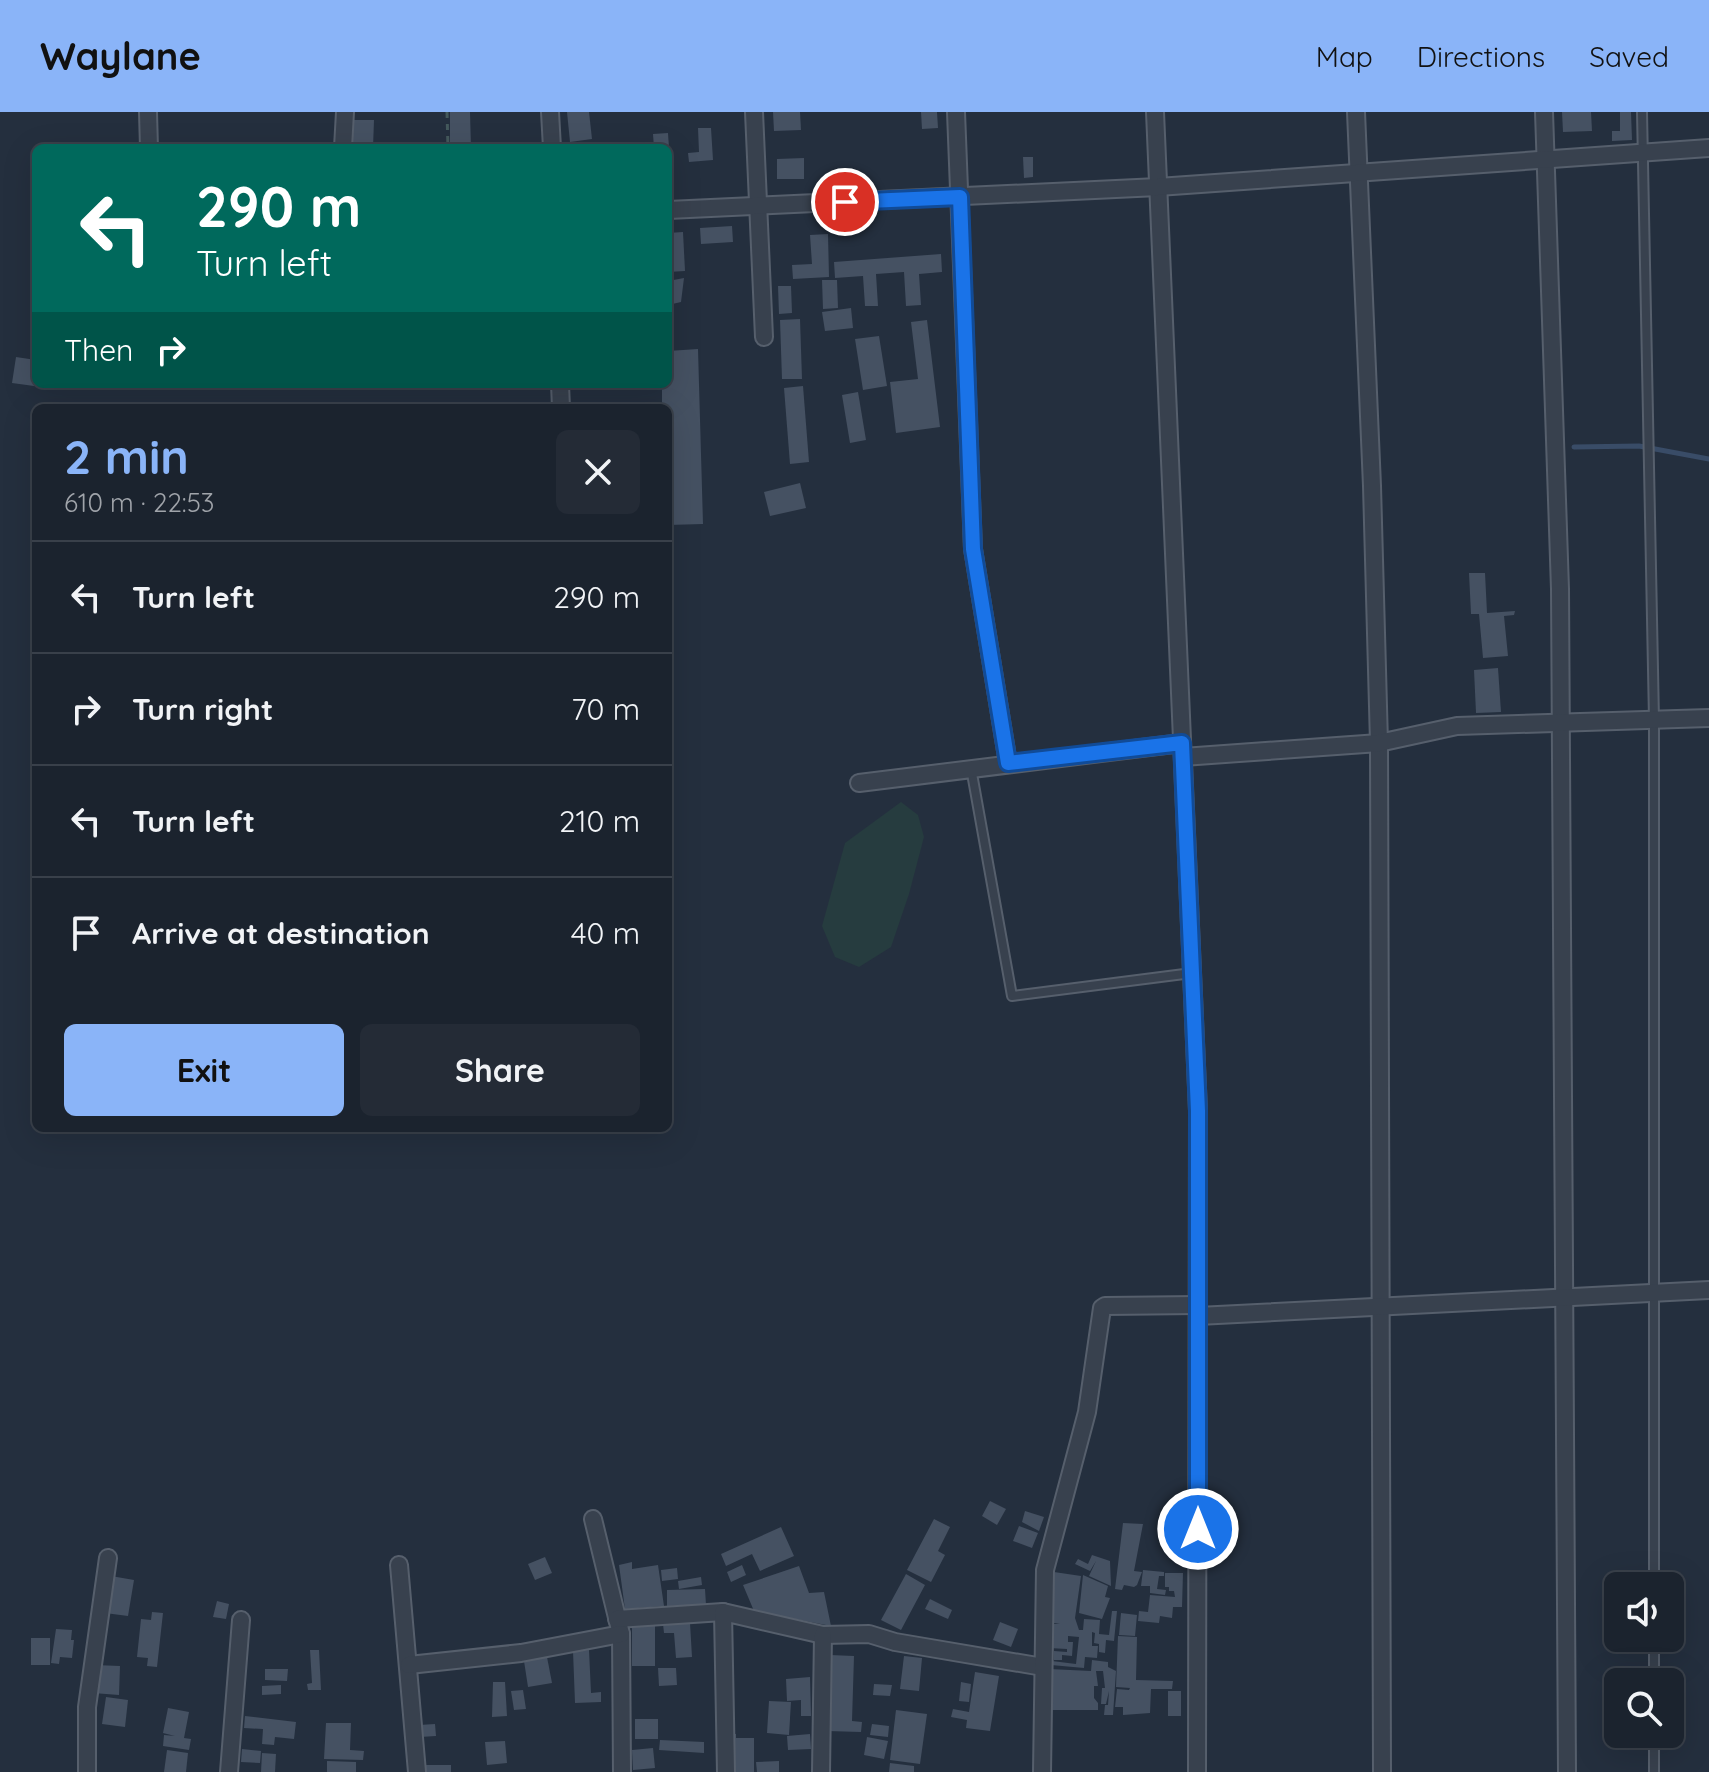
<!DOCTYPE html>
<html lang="en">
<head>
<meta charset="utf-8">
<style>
  :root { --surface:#1b232e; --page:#242b36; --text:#f1f3f6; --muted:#a0a4aa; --line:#39404a; --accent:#8ab4f8 }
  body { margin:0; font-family:Quicksand,sans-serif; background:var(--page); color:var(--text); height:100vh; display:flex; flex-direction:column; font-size:30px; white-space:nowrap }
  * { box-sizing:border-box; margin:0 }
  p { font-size:26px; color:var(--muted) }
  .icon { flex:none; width:44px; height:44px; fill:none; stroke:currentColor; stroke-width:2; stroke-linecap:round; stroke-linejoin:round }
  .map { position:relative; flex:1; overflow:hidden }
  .details { position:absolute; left:32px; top:292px; width:640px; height:728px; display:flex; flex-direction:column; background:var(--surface); border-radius:12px; box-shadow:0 8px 32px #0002,0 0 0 2px var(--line) }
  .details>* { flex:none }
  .banner { position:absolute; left:32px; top:32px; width:640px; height:244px; border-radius:12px; box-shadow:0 8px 32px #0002,0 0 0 2px var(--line); background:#00695c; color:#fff; overflow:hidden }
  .buttons { position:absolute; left:1604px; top:1460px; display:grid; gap:16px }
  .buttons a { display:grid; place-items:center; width:80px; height:80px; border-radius:12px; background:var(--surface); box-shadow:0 8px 32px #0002,0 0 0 2px var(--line); font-size:40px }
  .pin { position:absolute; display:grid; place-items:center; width:68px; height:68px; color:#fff; margin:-34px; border:4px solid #fff; border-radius:50%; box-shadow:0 2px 8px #0007 }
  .me { position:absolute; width:88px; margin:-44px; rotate:0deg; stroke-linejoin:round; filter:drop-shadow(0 0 6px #0008) }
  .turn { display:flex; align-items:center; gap:28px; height:168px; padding:0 32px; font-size:36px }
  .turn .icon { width:104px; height:104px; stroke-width:2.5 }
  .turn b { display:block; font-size:56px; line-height:68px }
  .then { display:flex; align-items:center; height:76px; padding:0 32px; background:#0003; gap:16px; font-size:30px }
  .round { display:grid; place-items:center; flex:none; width:84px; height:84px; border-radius:12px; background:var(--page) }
  .headline { display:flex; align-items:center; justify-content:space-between; height:136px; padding:0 32px }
  h1 { font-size:48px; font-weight:800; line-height:60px; color:var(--accent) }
  .primary-button { display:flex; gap:16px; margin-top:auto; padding:16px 32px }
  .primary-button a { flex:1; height:92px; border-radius:12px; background:var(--accent); color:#111; font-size:32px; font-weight:800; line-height:92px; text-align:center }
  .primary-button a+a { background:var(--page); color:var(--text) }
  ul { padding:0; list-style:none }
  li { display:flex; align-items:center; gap:24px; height:112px; padding:0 32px; border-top:2px solid var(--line) }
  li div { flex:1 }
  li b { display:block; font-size:30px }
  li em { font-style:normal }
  header { display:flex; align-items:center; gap:48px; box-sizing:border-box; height:112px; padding:0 40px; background:var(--accent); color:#111 }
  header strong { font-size:38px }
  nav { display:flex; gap:44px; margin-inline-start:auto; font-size:28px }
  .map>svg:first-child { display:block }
</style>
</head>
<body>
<header>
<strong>Waylane</strong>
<nav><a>Map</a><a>Directions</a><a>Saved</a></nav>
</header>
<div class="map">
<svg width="1709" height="1660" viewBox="0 0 1709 1660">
  <rect width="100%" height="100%" fill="#242f3e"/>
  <!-- green -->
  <path fill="#263c3f" d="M901,690L918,703L924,725L909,782L891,835L859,855L835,845L822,814L845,731Z"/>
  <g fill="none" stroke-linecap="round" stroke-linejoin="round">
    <!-- stream -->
    <path stroke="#394c67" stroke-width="5" d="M1574,335L1639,334L1709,347"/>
  </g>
  <!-- building -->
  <g fill="#455162">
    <path d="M450,0H470L471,36H450Z"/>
    <path d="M567,0H589L592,27L570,30Z"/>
    <path d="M773,0H800L801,18L774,19Z"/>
    <path d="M921,0H937L938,16L922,17Z"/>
    <path d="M1562,0H1591L1592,19L1563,20Z"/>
    <path d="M1620,0H1631L1632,28L1612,29V19H1620Z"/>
    <path d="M352,8H374L373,36H351Z"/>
    <path d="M698,16H711L713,48L689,50L688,41L699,40Z"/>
    <path d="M668,21L669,36H654L653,22Z"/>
    <path d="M1023,45H1033V65L1024,66Z"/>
    <path d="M804,46V67H777V47Z"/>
    <path d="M732,114L733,130L701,132L700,116Z"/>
    <path d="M683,120L685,159L668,160V121Z"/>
    <path d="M828,122L829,165L793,167L792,153L812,152L810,123Z"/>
    <path d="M941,142L942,160L919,162L921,193L906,194L904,160L876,162L878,194H865L863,164L835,166L834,150Z"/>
    <path d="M684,166L681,190L668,193V169Z"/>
    <path d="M822,168H837L838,196L823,197Z"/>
    <path d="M778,174H791L792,201L779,202Z"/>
    <path d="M851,196L853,216L825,219L822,200Z"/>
    <path d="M800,207L802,267H782L780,208Z"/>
    <path d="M927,208L940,315L896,321L890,270L918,267L911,210Z"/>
    <path d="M879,224L887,274L863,278L855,227Z"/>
    <path d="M698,237L703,412L668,413V296H662V272H668V239Z"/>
    <path d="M16,245L36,248L34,274L12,271Z"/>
    <path d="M803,274L809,350L790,352L784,276Z"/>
    <path d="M858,280L866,328L850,331L842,283Z"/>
    <path d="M800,371L806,396L770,404L764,380Z"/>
    <path d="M1469,461H1485L1487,501L1515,499L1514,503L1504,504L1508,544L1483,546L1479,502H1471Z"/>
    <path d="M1498,556L1501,600L1476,601L1474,558Z"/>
    <path d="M990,1389L1006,1397L997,1413L982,1404Z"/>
    <path d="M1025,1399L1044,1405L1039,1419L1022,1410Z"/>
    <path d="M934,1407L950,1415L938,1439L945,1443L931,1470L907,1458Z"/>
    <path d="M1123,1411L1143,1412L1134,1459L1142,1460L1137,1473L1134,1475L1124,1473L1122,1478L1115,1477Z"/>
    <path d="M1019,1414L1038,1421L1032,1436L1013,1429Z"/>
    <path d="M781,1415L794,1444L760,1459L752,1442L726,1454L721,1442Z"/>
    <path d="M1092,1443L1110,1449L1111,1474L1089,1464L1096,1449L1090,1459L1075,1452L1078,1447L1088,1452Z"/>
    <path d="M545,1445L552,1461L535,1468L528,1452Z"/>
    <path d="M632,1450V1457L658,1453L664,1494L625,1497L619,1453Z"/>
    <path d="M742,1453L746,1463L731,1470L727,1460Z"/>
    <path d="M799,1454L809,1481L824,1480L831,1514L754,1499L743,1473Z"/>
    <path d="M677,1456L678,1467L662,1469L661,1458Z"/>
    <path d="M1143,1458L1164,1460V1464H1159L1157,1477L1166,1478L1165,1483L1150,1481V1474H1141Z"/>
    <path d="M1054,1460L1081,1464L1075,1506L1079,1518H1083L1084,1507L1100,1508L1099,1522L1109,1523L1112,1499H1117L1114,1529L1106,1528L1105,1541L1099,1540V1532L1094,1531L1095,1521L1092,1520V1534H1098L1097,1546L1085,1545L1084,1556L1051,1553L1052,1549L1076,1552L1079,1525L1068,1524V1530H1073L1072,1544L1062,1543V1548H1054V1539L1067,1540V1537L1049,1536L1051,1512H1060L1048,1510Z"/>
    <path d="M1165,1461H1183L1182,1495H1173L1172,1506L1160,1504L1159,1511L1138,1509L1139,1499L1148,1500L1150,1483L1175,1485L1174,1479H1169V1475H1165Z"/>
    <path d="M906,1462L925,1473L901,1518L881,1508Z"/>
    <path d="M1083,1463L1108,1474L1105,1485L1110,1486L1102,1507L1079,1501Z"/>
    <path d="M111,1464L134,1468L128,1504L105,1501Z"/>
    <path d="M701,1465L702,1473L679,1477L678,1469Z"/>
    <path d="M705,1477L706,1493L667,1494V1478Z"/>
    <path d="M930,1487L952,1498L948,1507L925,1497Z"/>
    <path d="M217,1489L229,1492L226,1507L213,1505Z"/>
    <path d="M152,1500L163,1501L157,1555L147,1554L148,1546L137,1545L141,1507L151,1508Z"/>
    <path d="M1121,1501L1137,1503L1135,1524L1119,1523Z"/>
    <path d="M1000,1510L1018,1517L1011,1535L993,1528Z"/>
    <rect x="632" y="1511" width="23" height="43"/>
    <path d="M690,1511L692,1545L676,1546L674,1521H664L663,1512Z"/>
    <path d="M56,1517L72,1518L71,1528H74L72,1546L60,1545L59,1552L51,1551Z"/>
    <path d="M1118,1524L1137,1525L1136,1568L1173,1569L1172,1577H1151L1150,1601L1123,1603V1595H1115L1117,1577L1129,1578L1130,1576L1116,1575Z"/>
    <rect x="31" y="1526" width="19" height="27"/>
    <path d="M310,1538H319L321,1578H308L307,1572L312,1571Z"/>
    <path d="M589,1538L591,1581L601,1580V1590L575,1591L573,1539Z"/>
    <path d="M830,1543L854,1544L852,1609L862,1610L861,1620L827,1619Z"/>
    <path d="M904,1544L922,1546L919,1579L900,1577Z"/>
    <path d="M547,1545L552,1571L528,1575L524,1549Z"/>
    <path d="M1092,1548L1108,1550V1555L1116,1559L1113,1603H1104L1105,1593H1108L1109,1579L1106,1592H1101L1102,1576H1105L1103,1559H1096L1098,1574H1094V1586L1098,1591V1598H1048L1049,1557L1091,1559Z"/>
    <path d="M95,1553L120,1554L119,1583L93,1581Z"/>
    <path d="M658,1556H676L677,1573L659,1574Z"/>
    <path d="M265,1557H288L287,1569L265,1568Z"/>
    <path d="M975,1560L999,1564L990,1619L966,1616L967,1608L951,1605L953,1597L969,1600Z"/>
    <path d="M810,1565L811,1604H801V1588L787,1589L786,1567Z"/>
    <path d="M493,1570H505L507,1604L492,1605Z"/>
    <path d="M961,1570L971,1572L969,1590L959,1589Z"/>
    <path d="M874,1572L892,1573L890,1584L873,1583Z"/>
    <path d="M281,1573V1582L262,1583V1574Z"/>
    <path d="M523,1578L526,1597L514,1598L511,1579Z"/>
    <rect x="1168" y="1579" width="13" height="25"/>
    <path d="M106,1585L128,1588L125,1615L102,1612Z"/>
    <path d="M769,1589L791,1590L789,1623L767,1621Z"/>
    <path d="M168,1596L189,1600L184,1626L191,1627L189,1638L163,1634L164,1623L175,1624L163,1621Z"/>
    <path d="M896,1598L927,1602L920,1652L890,1648Z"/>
    <path d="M245,1604L296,1610L294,1627L275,1625L274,1633L262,1632L263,1617L244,1616Z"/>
    <rect x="635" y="1607" width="23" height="20"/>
    <path d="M326,1611H351L350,1638L364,1639L363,1648L324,1647Z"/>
    <path d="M435,1612L436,1624L420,1625L419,1613Z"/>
    <path d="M872,1612L889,1614L888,1625L870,1623Z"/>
    <path d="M729,1622H736V1626H754V1660H730Z"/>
    <path d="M810,1622L811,1637L788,1638L787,1624Z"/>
    <path d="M867,1625L888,1629L884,1647L864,1643Z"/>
    <path d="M660,1628L704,1630V1641L659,1638Z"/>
    <path d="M505,1629L507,1651L487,1653L485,1630Z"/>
    <path d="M653,1636L655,1656L633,1658L632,1638Z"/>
    <path d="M242,1637L261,1639L260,1651L241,1650Z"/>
    <path d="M167,1638L188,1641L186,1660H164Z"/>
    <path d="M262,1641L276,1642L275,1660H261Z"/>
    <path d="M327,1649L356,1650V1660H327Z"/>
    <path d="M779,1649V1660H757L756,1650Z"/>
    <path d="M890,1651L914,1654V1660H889Z"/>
    <rect x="423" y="1653" width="28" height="7"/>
  </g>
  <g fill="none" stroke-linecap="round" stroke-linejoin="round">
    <!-- service casing -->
    <g stroke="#565f6c" stroke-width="12">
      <g id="service">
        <path d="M1642,0L1654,608V1474"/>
        <path d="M971,656L1012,884L1192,861"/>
        <path d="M1654,1526V1570"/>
        <path d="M1654,1622V1660"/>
      </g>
    </g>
    <!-- minor casing -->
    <g stroke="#565f6c" stroke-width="20">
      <g id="minor">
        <path d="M148,0L149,36"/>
        <path d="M550,0L552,36"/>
        <path d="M754,0L764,225"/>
        <path d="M956,0L973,437L1008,651"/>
        <path d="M1155,0L1198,999L1197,1660"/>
        <path d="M1356,0L1372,374L1379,631L1382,1660"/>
        <path d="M1544,0L1560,477L1567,1660"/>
        <path d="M343,36L345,0"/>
        <path d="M668,98L1158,75L1709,36"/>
        <path d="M560,272L561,296"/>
        <path d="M1183,645L1379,631L1457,614L1709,606"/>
        <path d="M859,671L1182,631"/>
        <path d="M1198,1204L1709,1178"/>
        <path d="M593,1407L621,1522L622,1660"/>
        <path d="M399,1453L417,1660"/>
        <path d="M617,1507L723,1500"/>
        <path d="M409,1553L521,1541L621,1522"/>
        <path d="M87,1660V1595L108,1446"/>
        <path d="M229,1660L241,1508"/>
        <path d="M726,1660L723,1500L823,1523L869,1522L895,1530L1043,1555"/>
        <path d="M821,1660L823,1523"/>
        <path d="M1042,1660L1045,1458L1087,1300L1102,1196L1105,1194L1198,1193"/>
      </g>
    </g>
    <!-- path -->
    <path stroke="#44595c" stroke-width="3" stroke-dasharray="6 6" stroke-linecap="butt" d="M447,0L448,36"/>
    <!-- service -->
    <use href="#service" stroke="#38414e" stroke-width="8"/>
    <!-- minor -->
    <use href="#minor" stroke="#38414e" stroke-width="16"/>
  </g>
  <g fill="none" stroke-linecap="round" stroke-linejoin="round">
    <!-- route casing -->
    <g stroke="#114b97" stroke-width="20">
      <path id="route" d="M845,90L960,85L973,437L1008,651L1182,631L1198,999V1417"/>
    </g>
    <!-- route -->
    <use href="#route" stroke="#1a73e8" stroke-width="14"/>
  </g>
</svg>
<div class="buttons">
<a><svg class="icon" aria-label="sound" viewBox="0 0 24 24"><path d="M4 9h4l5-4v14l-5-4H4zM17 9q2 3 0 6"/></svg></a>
<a><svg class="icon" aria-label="search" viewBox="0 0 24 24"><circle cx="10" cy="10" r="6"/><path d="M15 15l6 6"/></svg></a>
</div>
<div class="pin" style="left:845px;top:90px;background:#d93025"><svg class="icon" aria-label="arrive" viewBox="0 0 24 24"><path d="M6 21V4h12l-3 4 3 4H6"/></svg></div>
<svg class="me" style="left:1198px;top:1417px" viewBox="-20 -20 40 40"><circle r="17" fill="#1a73e8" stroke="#fff" stroke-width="3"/><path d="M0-11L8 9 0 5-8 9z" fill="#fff"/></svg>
<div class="banner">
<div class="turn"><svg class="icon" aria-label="left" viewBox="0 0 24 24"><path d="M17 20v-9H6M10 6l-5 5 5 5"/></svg><div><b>290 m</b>Turn left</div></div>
<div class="then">Then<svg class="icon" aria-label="right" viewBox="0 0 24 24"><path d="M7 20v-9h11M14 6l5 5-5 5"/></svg></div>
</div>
<section class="details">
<div class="headline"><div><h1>2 min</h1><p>610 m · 22:53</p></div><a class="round"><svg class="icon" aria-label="close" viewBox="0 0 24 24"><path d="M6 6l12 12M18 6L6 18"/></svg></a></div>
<ul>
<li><svg class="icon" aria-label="left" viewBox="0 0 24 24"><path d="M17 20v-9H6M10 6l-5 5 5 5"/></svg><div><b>Turn left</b></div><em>290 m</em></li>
<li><svg class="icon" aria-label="right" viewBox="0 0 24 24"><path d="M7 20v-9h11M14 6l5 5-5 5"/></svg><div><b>Turn right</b></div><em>70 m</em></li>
<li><svg class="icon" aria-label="left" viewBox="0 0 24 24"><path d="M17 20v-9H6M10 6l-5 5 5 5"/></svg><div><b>Turn left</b></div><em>210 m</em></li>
<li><svg class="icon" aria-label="arrive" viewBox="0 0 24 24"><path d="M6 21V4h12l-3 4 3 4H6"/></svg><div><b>Arrive at destination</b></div><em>40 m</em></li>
</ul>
<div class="primary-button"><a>Exit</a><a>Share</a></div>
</section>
</div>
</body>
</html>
